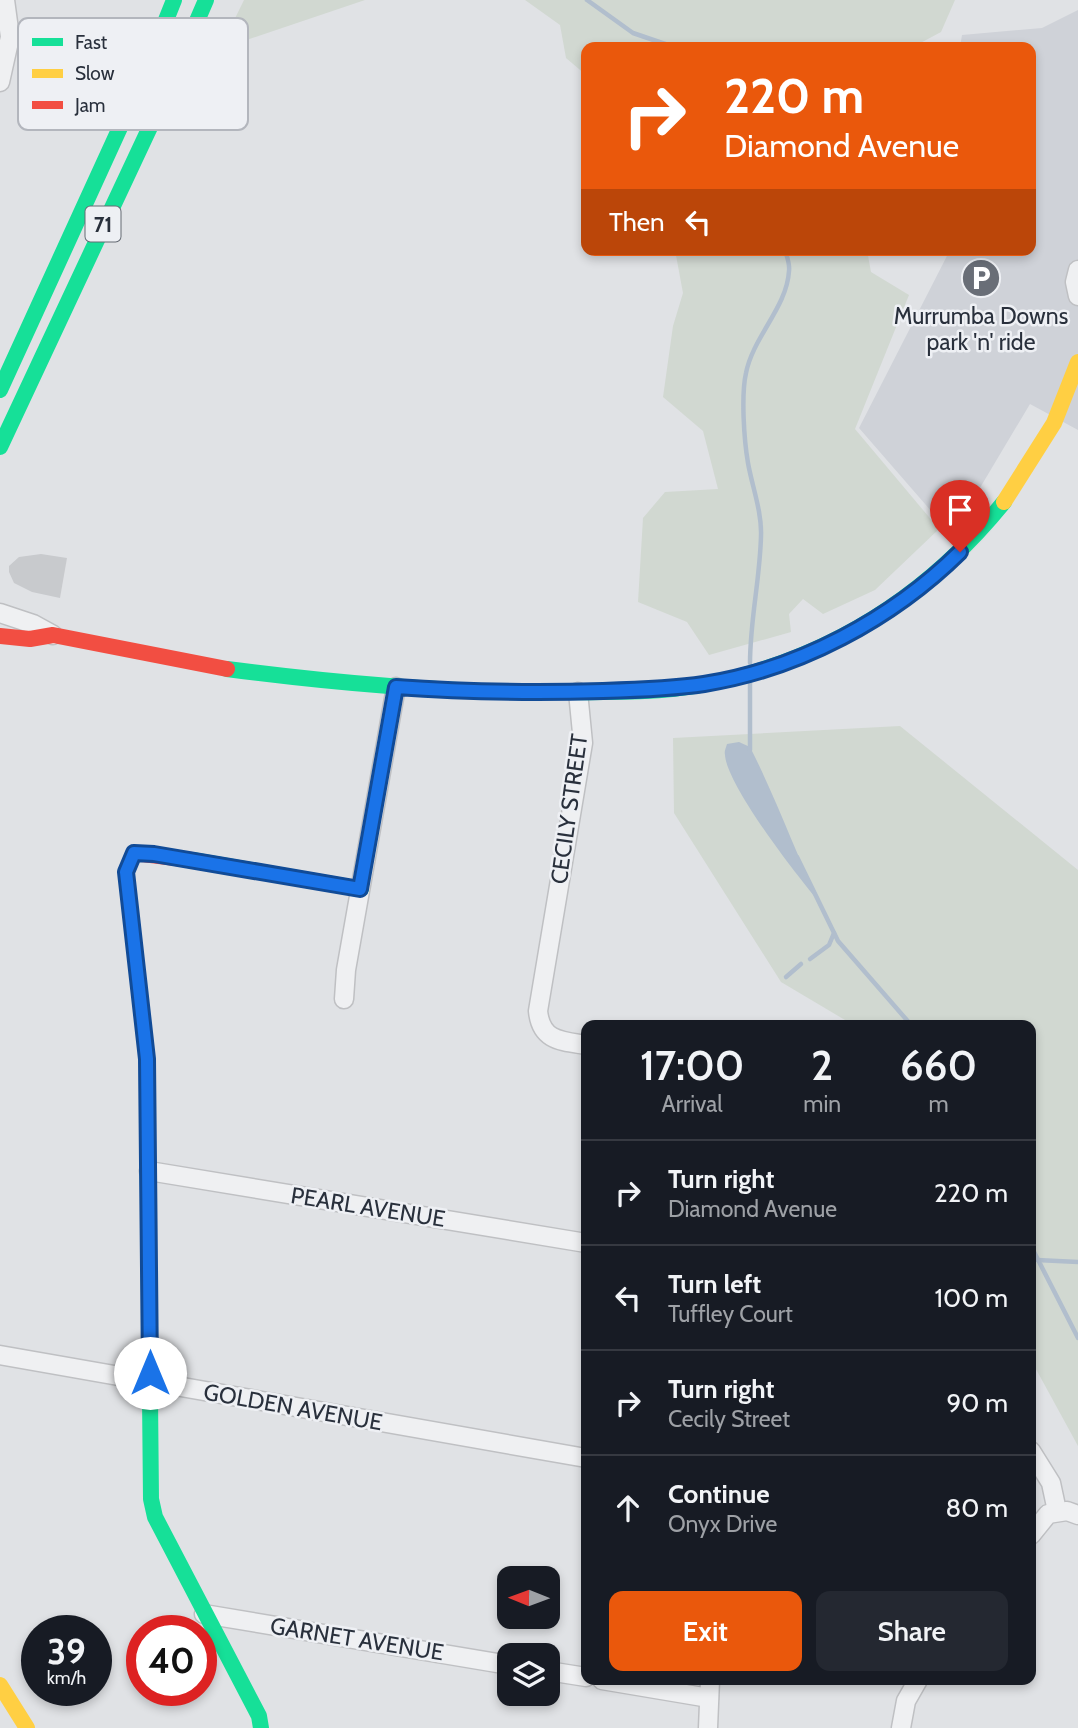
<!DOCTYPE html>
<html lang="en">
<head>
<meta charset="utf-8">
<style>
  :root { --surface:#171b24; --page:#242831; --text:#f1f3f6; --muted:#9ea1a6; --line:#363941; --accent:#ea580c }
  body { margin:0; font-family:Cabin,sans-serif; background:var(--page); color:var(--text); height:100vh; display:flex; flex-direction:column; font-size:26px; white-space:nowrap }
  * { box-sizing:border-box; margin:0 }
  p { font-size:23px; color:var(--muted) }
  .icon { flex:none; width:38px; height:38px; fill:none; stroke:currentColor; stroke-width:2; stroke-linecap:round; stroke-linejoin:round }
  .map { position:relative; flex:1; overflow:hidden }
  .side { position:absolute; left:581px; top:1020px; width:455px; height:665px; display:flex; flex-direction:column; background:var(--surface); border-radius:14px; box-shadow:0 4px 10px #0003 }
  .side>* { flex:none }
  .top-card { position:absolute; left:581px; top:42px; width:455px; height:214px; border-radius:14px; box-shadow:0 4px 10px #0003; background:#ea580c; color:#fff; overflow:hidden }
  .needle { width:46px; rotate:271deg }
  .fabs { position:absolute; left:497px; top:1566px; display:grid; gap:14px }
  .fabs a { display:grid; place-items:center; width:63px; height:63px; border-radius:14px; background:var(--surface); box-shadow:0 4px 10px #0003; font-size:35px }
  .speed { position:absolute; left:21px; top:1615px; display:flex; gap:14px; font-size:35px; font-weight:700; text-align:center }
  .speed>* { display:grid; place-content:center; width:91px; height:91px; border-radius:50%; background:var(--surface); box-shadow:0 4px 10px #0003; line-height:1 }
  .speed small { font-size:18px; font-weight:400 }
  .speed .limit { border:10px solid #d22; background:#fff; color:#111 }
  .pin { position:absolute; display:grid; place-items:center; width:60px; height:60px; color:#fff; margin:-72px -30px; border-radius:50% 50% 50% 0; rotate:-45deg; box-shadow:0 0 7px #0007 }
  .pin .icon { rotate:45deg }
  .me { position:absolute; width:77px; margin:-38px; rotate:0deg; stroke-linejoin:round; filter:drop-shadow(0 0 5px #0008) }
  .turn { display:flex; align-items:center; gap:24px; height:147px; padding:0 28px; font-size:32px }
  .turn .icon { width:91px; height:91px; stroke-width:2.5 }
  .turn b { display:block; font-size:49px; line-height:60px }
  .then { display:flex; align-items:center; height:66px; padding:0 28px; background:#0003; gap:14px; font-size:26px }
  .eta { display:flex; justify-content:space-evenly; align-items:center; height:119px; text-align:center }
  .eta b { font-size:42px; font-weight:600; line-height:49px }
  .primary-button { display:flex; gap:14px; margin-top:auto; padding:14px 28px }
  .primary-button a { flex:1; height:80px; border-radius:14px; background:var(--accent); color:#fff; font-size:28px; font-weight:600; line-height:80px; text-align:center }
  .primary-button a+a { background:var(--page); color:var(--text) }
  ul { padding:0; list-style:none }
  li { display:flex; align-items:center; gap:21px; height:105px; padding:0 28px; border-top:2px solid var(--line) }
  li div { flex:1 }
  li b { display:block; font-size:26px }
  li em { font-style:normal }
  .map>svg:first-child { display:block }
</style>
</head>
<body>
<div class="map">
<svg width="1078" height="1728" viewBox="0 0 1078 1728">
  <rect width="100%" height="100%" fill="#e0e2e5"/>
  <!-- built -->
  <path fill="#cfd2d8" d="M1078,10V430L1030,404L965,513L932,512L859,428L950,250H1031V47H960L962,35L1042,28Z"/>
  <!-- green -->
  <g fill="#d1d8d1">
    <path d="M244,0H365L220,49Z"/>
    <path d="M525,0H955L941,32L913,47H586V75L566,58L560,25Z"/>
    <path d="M675,250H867L871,272L909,295L855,429L939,529L875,590L823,614L803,599L789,614L791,632L709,655L687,622L638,602L643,518L665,492L718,489L703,431L663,397L673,326L683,293Z"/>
    <path d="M900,726L1078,870V1446L1031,1360V1026L848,1025L845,1020L781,982L674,813L673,738Z"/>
  </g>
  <!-- water -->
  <path fill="#b1becd" d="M739,742L750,747C776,798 795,852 820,903C798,877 727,786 725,755C724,751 726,748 727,744Z"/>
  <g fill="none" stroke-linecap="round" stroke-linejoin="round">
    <!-- stream -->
    <g stroke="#b1becd" stroke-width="4.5">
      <path d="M587,0L633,33L674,47"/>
      <path d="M750,663C750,620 760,579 761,536C762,512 752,486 748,463C744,440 741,395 746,373C753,337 787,307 789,271C790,264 787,257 785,250"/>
      <path d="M750,750V682"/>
      <path d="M797,857L838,941L912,1026"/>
      <path d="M810,959L829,945L834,933"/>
      <path d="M786,977L801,964"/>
      <path d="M1031,1246L1078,1338"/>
      <path d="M1037,1260L1078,1262"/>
    </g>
  </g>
  <!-- building -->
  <path fill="#c8cacd" d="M41,554L67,558L60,598L32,592L14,583L9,572V566L19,557Z"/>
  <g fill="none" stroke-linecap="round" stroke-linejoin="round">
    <!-- street casing -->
    <g stroke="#bfc0c3" stroke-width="21">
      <g id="street">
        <path d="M0,82L10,37L5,0"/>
        <path d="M1078,270L1075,282L1078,296"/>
        <path d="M0,613L33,624L53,635"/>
        <path d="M578,692L583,743L538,1011C541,1041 561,1041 586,1045"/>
        <path d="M344,999L346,970L396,687"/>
        <path d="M149,1171L586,1243"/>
        <path d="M0,1355L586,1458"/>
        <path d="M1031,1451L1051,1483L1057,1511"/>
        <path d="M1031,1535L1048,1514L1067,1511L1078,1515"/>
        <path d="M204,1614L509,1665"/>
        <path d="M548,1671L586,1677"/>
        <path d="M602,1680L709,1698"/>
        <path d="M708,1728L710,1680"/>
        <path d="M901,1728L906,1701L918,1680"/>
      </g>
    </g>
    <!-- street -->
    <use href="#street" stroke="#eff0f2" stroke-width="18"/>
    <!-- fast -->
    <g stroke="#16e098" stroke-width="16">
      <path d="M0,390L144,75L174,0"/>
      <path d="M0,447L165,95L206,0"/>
      <path d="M227,669C334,683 441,693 549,692C601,692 656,694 707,684C829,659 926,598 1004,502"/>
      <path d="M192,860L361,889"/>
      <path d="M147,1089L151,1499L155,1517L259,1716L261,1728"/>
    </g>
    <!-- slow -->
    <g stroke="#ffcf43" stroke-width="16">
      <path d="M1004,502L1054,423L1078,362"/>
      <path d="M0,1685L27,1728"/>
    </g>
    <!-- jam -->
    <g stroke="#f24e42" stroke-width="16">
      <path d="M0,636L30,639L53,635L227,669"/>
      <path d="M147,1089V1059L126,872L134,853L192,860"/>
    </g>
  </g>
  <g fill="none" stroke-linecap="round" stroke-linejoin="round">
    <!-- route casing -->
    <g stroke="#114b97" stroke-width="18">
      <path id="route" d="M150,1373L147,1059L126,872L134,853L154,854L360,889L396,687C465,692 534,693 603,691C637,690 671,689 704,684C799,669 892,619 960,552"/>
    </g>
    <!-- route -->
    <use href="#route" stroke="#1a73e8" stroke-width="12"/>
  </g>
  <!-- icons -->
  <defs>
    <g id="parking-disc" transform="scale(2.0125)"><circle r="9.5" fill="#696e77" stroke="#eef0f4"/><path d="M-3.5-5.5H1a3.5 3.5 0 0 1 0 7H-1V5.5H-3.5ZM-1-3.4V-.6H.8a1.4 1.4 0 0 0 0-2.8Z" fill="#fff"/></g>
  </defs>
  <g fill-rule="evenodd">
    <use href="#parking-disc" x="981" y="278"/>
  </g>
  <g text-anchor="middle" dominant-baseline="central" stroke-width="5" stroke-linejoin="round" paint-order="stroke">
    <!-- shield labels -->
    <rect fill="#eef0f4" stroke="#646a73" stroke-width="2" x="85.5" y="206.5" width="35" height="35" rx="5"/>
    <g font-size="21" font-weight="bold" fill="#29303c">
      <text x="103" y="224">71</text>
    </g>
    <!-- poi labels -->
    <g font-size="23" fill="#29303c" stroke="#eef0f4">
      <text x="981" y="316">Murrumba Downs<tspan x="981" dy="26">park 'n' ride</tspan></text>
    </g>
    <!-- street labels -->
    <g font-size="23" fill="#29303c" stroke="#eef0f4">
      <text transform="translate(569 809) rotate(-82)">CECILY STREET</text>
      <text transform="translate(368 1207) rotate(9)">PEARL AVENUE</text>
      <text transform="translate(293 1407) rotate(10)">GOLDEN AVENUE</text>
      <text transform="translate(357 1639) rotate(9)">GARNET AVENUE</text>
    </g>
  </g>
  <!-- legend -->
  <rect x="18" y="18" width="230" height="112" rx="10" fill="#eef0f4" stroke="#b3b6bd" stroke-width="2"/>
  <rect x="32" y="38" width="31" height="8" fill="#16e098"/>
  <rect x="32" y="69" width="31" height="9" fill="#ffcf43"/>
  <rect x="32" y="101" width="31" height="8" fill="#f24e42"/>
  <g font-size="19" fill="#29303c">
    <text x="75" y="49">Fast</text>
    <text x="75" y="80">Slow</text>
    <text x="75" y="112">Jam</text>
  </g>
</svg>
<div class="fabs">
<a><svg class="needle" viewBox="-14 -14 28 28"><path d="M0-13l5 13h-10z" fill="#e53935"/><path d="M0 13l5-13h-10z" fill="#9ea1a6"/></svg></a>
<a><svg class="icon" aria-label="layers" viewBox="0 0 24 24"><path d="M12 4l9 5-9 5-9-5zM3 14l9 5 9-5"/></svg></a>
</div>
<div class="speed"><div>39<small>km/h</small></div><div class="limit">40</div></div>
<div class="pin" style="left:960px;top:552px;background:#d93025"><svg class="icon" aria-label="arrive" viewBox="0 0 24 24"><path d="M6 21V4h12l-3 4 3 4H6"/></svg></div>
<svg class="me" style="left:150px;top:1373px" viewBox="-20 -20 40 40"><circle r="19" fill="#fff"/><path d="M0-13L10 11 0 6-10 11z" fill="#1a73e8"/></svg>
<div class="top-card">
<div class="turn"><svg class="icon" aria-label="right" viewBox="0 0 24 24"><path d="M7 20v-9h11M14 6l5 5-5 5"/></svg><div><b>220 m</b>Diamond Avenue</div></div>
<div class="then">Then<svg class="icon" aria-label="left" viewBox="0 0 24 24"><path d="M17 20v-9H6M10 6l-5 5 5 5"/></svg></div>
</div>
<section class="side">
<div class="eta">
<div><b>17:00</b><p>Arrival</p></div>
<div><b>2</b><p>min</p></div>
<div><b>660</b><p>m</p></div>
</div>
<ul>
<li><svg class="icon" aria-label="right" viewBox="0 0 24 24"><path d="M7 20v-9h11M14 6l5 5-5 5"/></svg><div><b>Turn right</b><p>Diamond Avenue</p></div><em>220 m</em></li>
<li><svg class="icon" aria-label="left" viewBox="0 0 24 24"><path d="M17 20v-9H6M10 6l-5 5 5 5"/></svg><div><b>Turn left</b><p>Tuffley Court</p></div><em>100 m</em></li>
<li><svg class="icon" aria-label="right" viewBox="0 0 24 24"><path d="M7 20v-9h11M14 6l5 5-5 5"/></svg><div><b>Turn right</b><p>Cecily Street</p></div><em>90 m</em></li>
<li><svg class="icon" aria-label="ahead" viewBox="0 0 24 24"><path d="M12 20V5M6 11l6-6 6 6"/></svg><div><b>Continue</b><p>Onyx Drive</p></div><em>80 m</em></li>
</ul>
<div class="primary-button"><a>Exit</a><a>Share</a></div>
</section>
</div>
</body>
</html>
